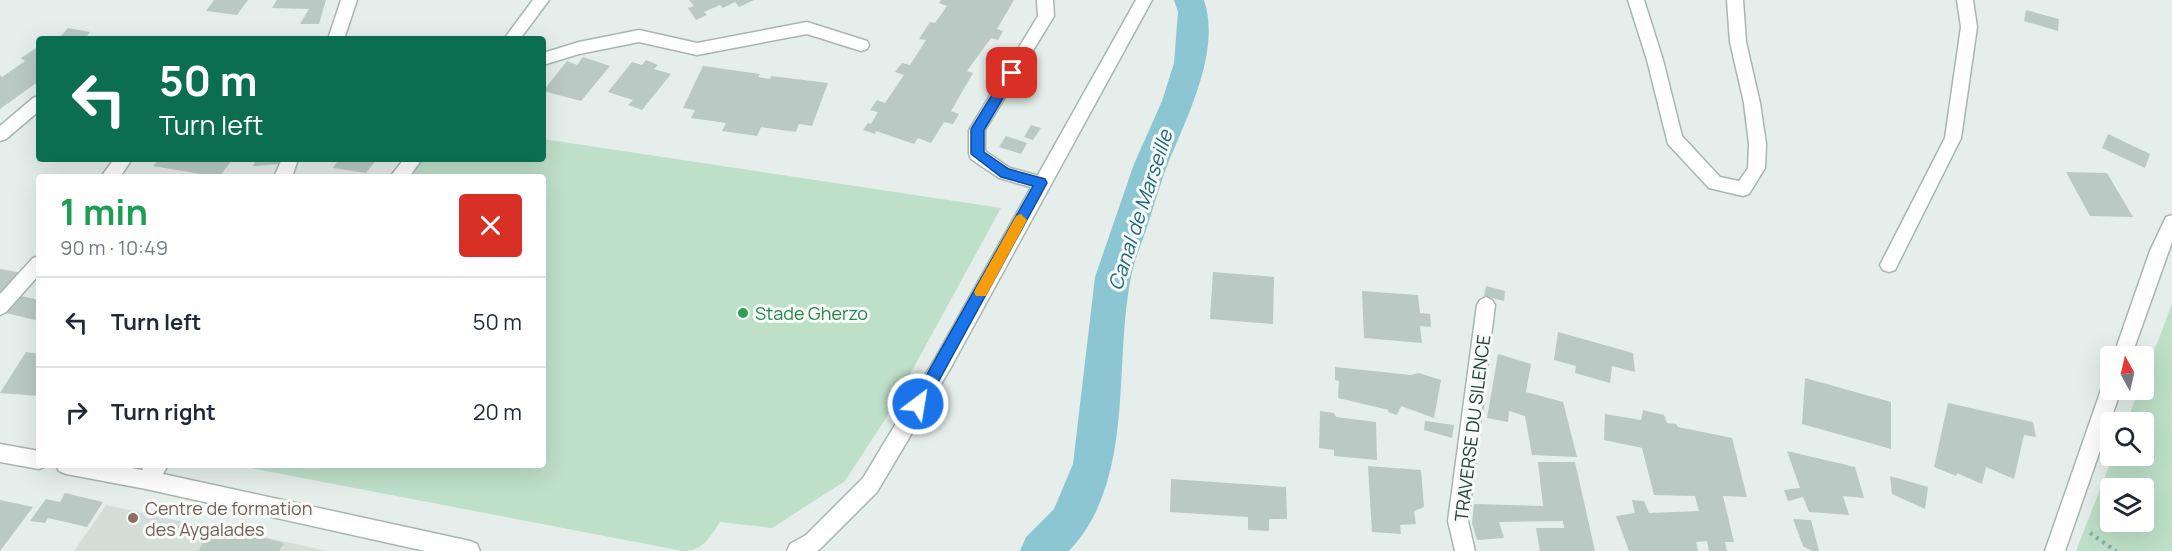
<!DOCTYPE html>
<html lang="en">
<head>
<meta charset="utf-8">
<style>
  :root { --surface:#fff; --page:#f6f6f7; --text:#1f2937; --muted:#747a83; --line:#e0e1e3 }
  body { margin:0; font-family:Manrope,sans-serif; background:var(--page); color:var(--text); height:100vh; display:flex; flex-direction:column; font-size:22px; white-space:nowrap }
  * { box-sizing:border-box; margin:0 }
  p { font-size:20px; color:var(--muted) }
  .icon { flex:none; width:33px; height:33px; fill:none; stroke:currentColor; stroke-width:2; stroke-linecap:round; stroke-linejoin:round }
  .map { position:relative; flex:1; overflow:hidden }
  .sheet { position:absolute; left:36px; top:174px; width:510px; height:294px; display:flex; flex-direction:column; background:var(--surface); border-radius:6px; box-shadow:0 6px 24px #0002 }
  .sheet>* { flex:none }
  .top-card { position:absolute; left:36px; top:36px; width:510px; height:126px; border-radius:6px; box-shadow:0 6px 24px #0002; background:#0b6e4f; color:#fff; overflow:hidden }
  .needle { width:39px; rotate:352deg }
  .tools { position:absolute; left:2100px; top:346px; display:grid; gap:12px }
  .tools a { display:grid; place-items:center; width:54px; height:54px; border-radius:6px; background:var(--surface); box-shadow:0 6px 24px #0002; font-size:30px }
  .pin { position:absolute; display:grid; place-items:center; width:51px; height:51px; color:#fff; margin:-26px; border-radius:12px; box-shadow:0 3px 9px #0006 }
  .me { position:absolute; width:66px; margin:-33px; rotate:31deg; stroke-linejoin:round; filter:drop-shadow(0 0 4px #0008) }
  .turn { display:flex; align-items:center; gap:21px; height:126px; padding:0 24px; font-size:27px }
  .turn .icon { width:78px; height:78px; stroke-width:2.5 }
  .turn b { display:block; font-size:42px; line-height:51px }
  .round { display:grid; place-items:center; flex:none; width:63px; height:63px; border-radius:6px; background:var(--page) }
  .headline { display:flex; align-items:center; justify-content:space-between; height:102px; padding:0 24px }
  h1 { font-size:36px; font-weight:700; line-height:45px; color:#1e9e55 }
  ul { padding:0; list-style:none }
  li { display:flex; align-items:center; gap:18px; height:90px; padding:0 24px; border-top:2px solid var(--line) }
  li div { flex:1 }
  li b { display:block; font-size:22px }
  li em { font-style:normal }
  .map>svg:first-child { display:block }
</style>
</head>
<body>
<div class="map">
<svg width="2172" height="551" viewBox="0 0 2172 551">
  <rect width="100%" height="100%" fill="#e5eeea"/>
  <!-- built -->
  <path fill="#d3ded9" d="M106,505L239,534L241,532L327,551H74Z"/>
  <!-- green -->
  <g fill="#bedfc8" fill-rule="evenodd">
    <path d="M543,139L1001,208L886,418L845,481L772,528L720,522C710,537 703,551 683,551L235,465H543V177H409L423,159H543Z"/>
    <path d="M2172,304V551H2076L2113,456H2144V423H2126L2139,390H2144V377ZM2110,489H2144V522H2110Z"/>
  </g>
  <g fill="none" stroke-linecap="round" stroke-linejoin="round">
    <!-- canal -->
    <path fill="#8dc6d3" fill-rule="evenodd" d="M1174,0H1204C1221,50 1188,115 1169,161C1160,183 1154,207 1146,230C1141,245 1134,261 1131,277C1113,366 1136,480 1069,551H1020L1026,537L1054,509L1073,464L1095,277L1134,164L1162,101L1174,63L1178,12Z"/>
  </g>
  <!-- building -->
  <g fill="#bac9c3">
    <path d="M214,0H248L237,15L206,11Z"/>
    <path d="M277,0H326L319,24H300L309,9L272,8Z"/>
    <path d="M689,0H754L739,7L735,2L723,8L720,5L704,12L707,15L696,20L688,8L694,6Z"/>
    <path d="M941,0H1014L997,29L1003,31L998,40L991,38L967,71L973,73L951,111L959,114L953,124L944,122L931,143L918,138L914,144L876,131L875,134L863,130L868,123L871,124L878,112L870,110L877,100L885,103L904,75L895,72L902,63L910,65L926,40L919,39L930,22L935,23L947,6L939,3Z"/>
    <path d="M2026,10L2059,19L2058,31L2024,21Z"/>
    <path d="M68,28L90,32L85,39H58Z"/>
    <path d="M39,46V81L0,109V75L2,77L25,61L21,58Z"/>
    <path d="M583,57L610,66L581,101L543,91L567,61L577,65Z"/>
    <path d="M646,60L658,65L654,69L671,74L642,110L628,105L633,100L608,92L632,62L642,65Z"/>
    <path d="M703,66L760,74L758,77L770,79L771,76L828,83L812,126L799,124L796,132L761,127L757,136L722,131L726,123L691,118L695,110L683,108Z"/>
    <path d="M1031,125L1041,128L1033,140L1024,137Z"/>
    <path d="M2108,134L2150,154L2145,168L2102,148Z"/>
    <path d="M1006,136L1027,143L1021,154L999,147Z"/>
    <path d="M159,159H233L219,177L153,166Z"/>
    <path d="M256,159H283L280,164L253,166Z"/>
    <path d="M339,159H377L366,173L333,168Z"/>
    <path d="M2066,172L2107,173L2133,217L2090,216Z"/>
    <path d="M0,269L23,273L0,300Z"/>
    <path d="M1213,272L1274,277L1273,324L1210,319Z"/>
    <path d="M1486,286L1505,291L1504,301L1484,296Z"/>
    <path d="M1362,291L1418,295L1420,313L1430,314L1431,327L1420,326L1422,343L1364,338Z"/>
    <path d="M21,296L39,300V321L6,313Z"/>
    <path d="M1558,332L1633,353L1635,372L1612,366L1610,383L1575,373L1576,366L1554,360Z"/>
    <path d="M26,352L39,354V396L0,393Z"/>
    <path d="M1498,354L1531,364L1526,392L1563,402L1577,457L1532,455L1525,416L1509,411L1508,422L1487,418Z"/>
    <path d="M1335,367L1411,375L1419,373L1441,380L1434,418L1401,406L1397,415L1388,412L1389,410L1338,398L1339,381L1335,380Z"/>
    <path d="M1805,378L1891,402V449L1802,424Z"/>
    <path d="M1948,403L2033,422L2036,437L2024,435L2014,479L1986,467L1982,484L1957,473L1956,476L1934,467Z"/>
    <path d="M1643,410L1664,415L1667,423L1676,424L1678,427L1732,438L1747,497L1723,496L1734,542H1725L1727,551H1709L1707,541L1696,542L1698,551H1629L1616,516L1635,513L1632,500L1644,501L1649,513L1699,511L1695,496L1654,495L1642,448L1604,440L1605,414L1641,420Z"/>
    <path d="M1320,411L1334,413L1336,417L1376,422L1377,460L1334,456V450L1319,448Z"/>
    <path d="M1425,421L1454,425L1452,438L1424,430Z"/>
    <path d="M1787,451L1855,467L1864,498L1843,496L1849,515L1809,512L1803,497L1788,501L1784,490L1800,488Z"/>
    <path d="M1538,462H1575L1595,551H1540L1536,528H1564L1563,521L1499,522L1504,538L1477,540L1472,523L1474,504L1543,506Z"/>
    <path d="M1368,466L1421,470L1424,507L1414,511L1416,524L1400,525L1401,534L1372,532Z"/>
    <path d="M1890,476L1928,487L1925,509L1892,494Z"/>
    <path d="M1171,479L1286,487L1287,519H1269V531L1248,530V517L1170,512Z"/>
    <path d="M65,493L103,502L87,527L48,518L45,523L30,521L46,499L60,502Z"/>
    <path d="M0,500L33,507L0,551Z"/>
    <path d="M1793,519L1811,520L1819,551H1812L1803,546Z"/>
    <path d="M213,528L239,534L241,532L284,543L279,551H198Z"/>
  </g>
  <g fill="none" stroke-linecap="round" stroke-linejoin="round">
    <!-- service casing -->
    <g stroke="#a7b6b1" stroke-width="3">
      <g id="service">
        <path d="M1037,0H1053L1054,16L985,130V151L1010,168L1047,178L1050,183L1047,188L1041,190L999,178L971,159L969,154V130L1038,16Z"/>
        <path d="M1628,0H1644L1663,60L1682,136L1720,177L1739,181L1748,168L1749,144L1744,103L1730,42L1727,0H1743L1746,42L1760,103L1766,144L1765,168L1749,194L1743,196L1709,188L1668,144L1647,60Z"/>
        <path d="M1957,0H1973L1977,27L1961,138L1895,270L1889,272L1883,270L1880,265L1945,138L1961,27Z"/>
        <path d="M807,22L867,41L869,45L867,49L861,51L807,34L697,55L639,42L579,54L543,65V53L579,42L639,30L697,43Z"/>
      </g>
    </g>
    <!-- minor casing -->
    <g stroke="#a7b6b1" stroke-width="3">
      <g id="minor">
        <path d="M341,0H357L344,39H328Z"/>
        <path d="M533,0H549L520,39H504Z"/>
        <path d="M1136,0H1152L950,369L877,492L820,549L817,551H787L790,544L806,535L863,478L936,357Z"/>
        <path d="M39,96V111L6,139L0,141V126L33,98Z"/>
        <path d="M114,159H132L120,177H101Z"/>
        <path d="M282,159H298L292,177H274Z"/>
        <path d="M404,159H422L409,177H390Z"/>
        <path d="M2172,215V242L2131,357H2113L2150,251L2166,217Z"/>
        <path d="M39,256V275L6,312L0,315V294L33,258Z"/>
        <path d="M1486,297L1492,300L1495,305L1468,521L1475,551H1455L1448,521L1477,305L1480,300Z"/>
        <path d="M2110,382V390H2121L2065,551H2045L2101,390L2104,384Z"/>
        <path d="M0,444L39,451V465L46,466L39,469L0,462Z"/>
        <path d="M56,465H115L142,470L146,465H168L163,474L470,541L477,544L480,551H425L146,489L66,474L59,471Z"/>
      </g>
    </g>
    <!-- path -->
    <path stroke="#85b2a5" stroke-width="4" stroke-dasharray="3 4.5" stroke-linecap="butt" d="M2090,533L2116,551"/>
    <!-- service -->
    <use href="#service" fill="#fff" fill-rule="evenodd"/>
    <!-- minor -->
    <use href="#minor" fill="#fff" fill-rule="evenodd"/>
  </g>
  <!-- route -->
  <path fill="#1a73e8" stroke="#114b97" stroke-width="1.5" d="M1012,68L1018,73L984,130V152L1009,169L1045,179L1047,183L924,408L918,410L913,408L911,404L913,399L1033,186L1001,177L971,154V129L1007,70Z"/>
  <!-- slow -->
  <path fill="#f59e0b" d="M1021,214L1027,220L986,296H976L974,292L976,288L1016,216Z"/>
  <!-- markers -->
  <circle fill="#2e9e5b" stroke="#f6faf8" stroke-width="2" cx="743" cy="313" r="6"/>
  <circle fill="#8d6e63" stroke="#f6faf8" stroke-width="2" cx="133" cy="518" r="6"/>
  <g text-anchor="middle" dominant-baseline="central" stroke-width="6" stroke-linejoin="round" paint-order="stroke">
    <!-- leisure labels -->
    <g font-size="18" fill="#27864d" stroke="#f6faf8" text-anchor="start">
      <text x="755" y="313">Stade Gherzo</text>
    </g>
    <!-- street labels -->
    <g font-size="18" fill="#244039" stroke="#f6faf8">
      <text transform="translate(1472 428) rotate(-83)">TRAVERSE DU SILENCE</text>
    </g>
    <!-- education labels -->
    <g font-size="18" fill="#785e54" stroke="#f6faf8" text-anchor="start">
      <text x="145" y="508">Centre de formation<tspan x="145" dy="21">des Aygalades</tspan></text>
    </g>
    <!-- water labels -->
    <g font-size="20" font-style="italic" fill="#1d6a7d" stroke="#f6faf8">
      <text transform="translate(1140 210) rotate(-72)">Canal de Marseille</text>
    </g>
  </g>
</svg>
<div class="tools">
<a><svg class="needle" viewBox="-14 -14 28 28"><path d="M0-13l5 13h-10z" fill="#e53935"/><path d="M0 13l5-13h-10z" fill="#747a83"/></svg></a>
<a><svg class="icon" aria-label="search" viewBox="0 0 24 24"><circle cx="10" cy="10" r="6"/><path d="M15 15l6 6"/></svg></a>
<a><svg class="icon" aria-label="layers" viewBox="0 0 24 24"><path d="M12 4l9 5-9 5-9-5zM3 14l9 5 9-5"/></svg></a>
</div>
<div class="pin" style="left:1012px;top:73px;background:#d93025"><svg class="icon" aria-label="arrive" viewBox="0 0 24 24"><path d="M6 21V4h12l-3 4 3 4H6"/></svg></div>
<svg class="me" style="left:918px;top:404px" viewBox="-20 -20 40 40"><circle r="17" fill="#1a73e8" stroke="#fff" stroke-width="3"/><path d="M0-11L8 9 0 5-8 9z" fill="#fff"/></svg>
<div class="top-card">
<div class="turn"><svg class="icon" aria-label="left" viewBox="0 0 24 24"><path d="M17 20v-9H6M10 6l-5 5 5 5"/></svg><div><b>50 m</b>Turn left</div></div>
</div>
<section class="sheet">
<div class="headline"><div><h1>1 min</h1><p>90 m · 10:49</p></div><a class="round" style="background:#d93025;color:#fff"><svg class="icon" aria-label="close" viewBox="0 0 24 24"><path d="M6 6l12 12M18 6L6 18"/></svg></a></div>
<ul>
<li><svg class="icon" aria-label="left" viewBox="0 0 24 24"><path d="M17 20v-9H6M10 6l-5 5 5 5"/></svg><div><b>Turn left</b></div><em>50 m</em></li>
<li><svg class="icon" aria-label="right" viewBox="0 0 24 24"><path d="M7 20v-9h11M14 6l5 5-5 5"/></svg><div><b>Turn right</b></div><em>20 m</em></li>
</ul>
</section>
</div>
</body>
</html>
